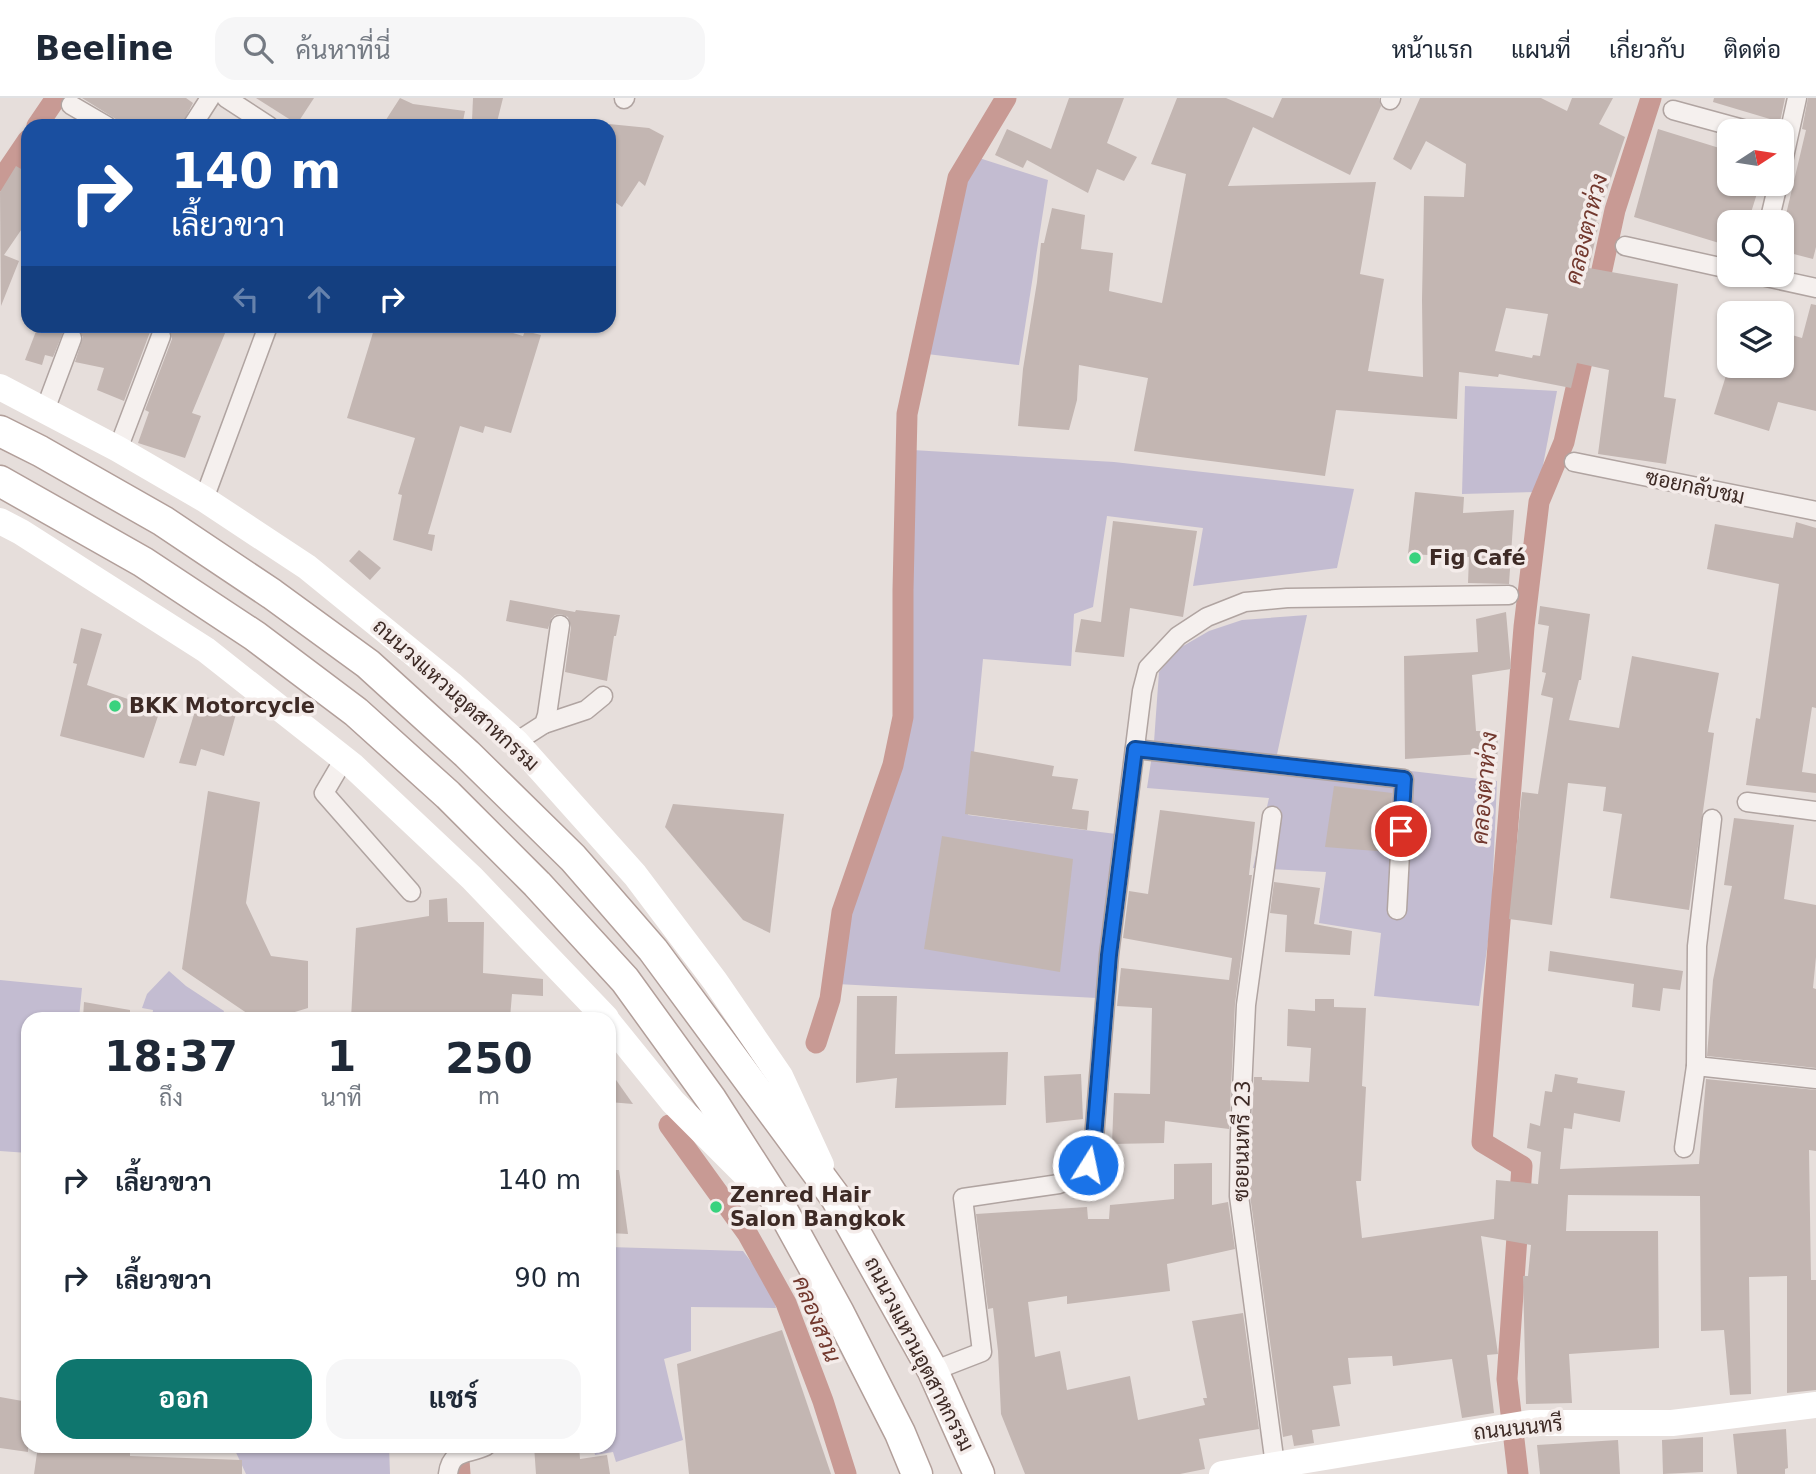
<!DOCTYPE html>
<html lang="th">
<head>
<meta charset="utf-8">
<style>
  :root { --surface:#fff; --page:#f6f6f7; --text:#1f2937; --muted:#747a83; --line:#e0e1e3; --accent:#0f766e }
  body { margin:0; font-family:"DejaVu Sans",Sarabun,sans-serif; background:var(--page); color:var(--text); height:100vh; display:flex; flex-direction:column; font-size:26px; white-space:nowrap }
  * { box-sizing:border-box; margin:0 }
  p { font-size:23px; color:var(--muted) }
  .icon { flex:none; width:38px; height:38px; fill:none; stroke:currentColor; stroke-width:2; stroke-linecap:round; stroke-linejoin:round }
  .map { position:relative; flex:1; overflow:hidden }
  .details { position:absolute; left:21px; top:914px; width:595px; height:441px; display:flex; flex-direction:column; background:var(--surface); border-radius:21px; box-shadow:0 2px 5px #0004 }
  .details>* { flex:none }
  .hud { position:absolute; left:21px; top:21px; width:595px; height:214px; border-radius:21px; box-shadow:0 2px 5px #0004; background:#1a4fa0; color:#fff; overflow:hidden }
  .needle { width:46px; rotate:78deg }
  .controls { position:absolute; left:1717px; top:21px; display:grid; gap:14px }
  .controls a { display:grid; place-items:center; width:77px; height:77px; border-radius:14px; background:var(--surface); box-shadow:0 2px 5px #0004; font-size:35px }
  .pin { position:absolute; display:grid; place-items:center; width:60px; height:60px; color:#fff; margin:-30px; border:4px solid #fff; border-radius:50%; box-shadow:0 2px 7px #0007 }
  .me { position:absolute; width:77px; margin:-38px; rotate:10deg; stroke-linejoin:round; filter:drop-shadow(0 0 5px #0008) }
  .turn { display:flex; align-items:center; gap:24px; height:147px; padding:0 35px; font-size:32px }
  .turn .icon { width:91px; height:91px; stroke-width:2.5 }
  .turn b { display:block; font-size:49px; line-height:60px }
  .lanes { display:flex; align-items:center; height:66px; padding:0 35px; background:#0003; justify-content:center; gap:35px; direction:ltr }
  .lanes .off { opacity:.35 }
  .eta { display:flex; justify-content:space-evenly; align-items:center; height:119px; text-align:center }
  .eta b { font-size:42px; font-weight:700; line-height:49px }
  .action { display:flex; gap:14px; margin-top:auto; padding:14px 35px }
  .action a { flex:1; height:80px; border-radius:21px; background:var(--accent); color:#fff; font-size:28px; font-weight:700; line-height:80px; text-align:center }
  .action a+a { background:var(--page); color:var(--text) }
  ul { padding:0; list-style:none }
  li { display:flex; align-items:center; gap:21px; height:98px; padding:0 35px }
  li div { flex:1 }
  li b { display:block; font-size:26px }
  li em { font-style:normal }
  header { display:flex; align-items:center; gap:42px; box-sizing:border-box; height:98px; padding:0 35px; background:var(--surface); border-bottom:2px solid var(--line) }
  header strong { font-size:33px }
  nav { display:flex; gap:38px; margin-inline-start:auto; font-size:24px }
  .search { width:490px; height:63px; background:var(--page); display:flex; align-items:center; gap:18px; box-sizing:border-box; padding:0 24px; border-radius:21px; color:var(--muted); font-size:26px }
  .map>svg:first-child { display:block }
</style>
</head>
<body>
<header>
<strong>Beeline</strong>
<div class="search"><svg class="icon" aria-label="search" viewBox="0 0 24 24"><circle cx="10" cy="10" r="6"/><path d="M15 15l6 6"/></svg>ค้นหาที่นี่</div>
<nav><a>หน้าแรก</a><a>แผนที่</a><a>เกี่ยวกับ</a><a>ติดต่อ</a></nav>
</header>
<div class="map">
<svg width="1816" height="1376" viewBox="0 0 1816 1376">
  <rect width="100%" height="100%" fill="#e6dedb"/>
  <!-- green -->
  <g fill="#c3bcd1">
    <path d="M976,59L1048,82L1019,267L927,256L967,74Z"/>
    <path d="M1465,288L1557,293L1538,394L1462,396Z"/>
    <path d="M912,352L1114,364L1354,391L1337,470L1193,488L1203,430L1107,418L1093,509L1074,516L1071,568L983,561L968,717L1116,736L1097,900L837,886L844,825L889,698L907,630L912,545Z"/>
    <path d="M1307,517L1276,661L1342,665L1497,683L1491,822L1479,908L1374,898L1381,835L1319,825L1326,774L1253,770L1269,700L1147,690L1154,644L1159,574L1178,551L1209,533L1242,522Z"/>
    <path d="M169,873L186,888L224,913L222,920H152L153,912L142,910L147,896Z"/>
    <path d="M0,882L82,890L79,920H28V1055L0,1053Z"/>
    <path d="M609,1149L743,1153L770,1189L776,1210L691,1209V1253L664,1261L683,1342L616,1364L613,1354L595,1357L593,1348H609Z"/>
    <path d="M233,1348H389L390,1376H246Z"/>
  </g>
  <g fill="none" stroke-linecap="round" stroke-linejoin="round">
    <!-- canal -->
    <g stroke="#c89a94" stroke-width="21">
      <path d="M37,28L56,0"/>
      <path d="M0,83L28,42"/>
      <path d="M1596,199L1615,112L1651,0"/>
      <path d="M816,945L830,901L842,814L893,667L903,619V492L907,316L958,80L1006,0"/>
      <path d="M669,1027L747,1135L786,1205L823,1303L846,1376"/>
      <path d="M458,1348L460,1376"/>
      <path d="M1518,1376L1507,1281L1522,1068L1482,1044L1524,529L1539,404L1564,344L1587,241"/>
    </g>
  </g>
  <!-- building -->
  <g fill="#c3b6b2" fill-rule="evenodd">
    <path d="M82,0H186L193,5L181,28H127Z"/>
    <path d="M256,0H314L297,26Z"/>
    <path d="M400,0L413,6L465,13L462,28H382Z"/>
    <path d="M473,0H503L496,28L472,23Z"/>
    <path d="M1069,0H1124L1107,45L1137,59L1124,83L1097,71L1088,95L1027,62L1023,70L995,57L1007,31L1051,51Z"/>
    <path d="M1177,0H1226L1273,20L1282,0H1379L1381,8L1350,77L1253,29L1228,88L1376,84L1360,176L1384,181L1368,273L1423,279L1422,202L1424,98L1464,99L1466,66L1426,43L1411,72L1393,61L1420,0H1541L1567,13L1572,0H1613L1599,26L1625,39L1596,124L1599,125L1589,170L1678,186L1664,299L1676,301L1666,366L1598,356L1609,272L1577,265L1571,290L1499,276L1498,279L1459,274L1457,321L1336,312L1325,378L1134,353L1148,280L1079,267L1077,302L1069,332L1018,328L1023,271L1037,184L1041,145H1044L1052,110L1085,117L1081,151L1113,155L1109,193L1162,205L1186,76L1151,66ZM1506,210L1548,216L1540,258L1533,257L1532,260L1495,253Z"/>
    <path d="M1714,0H1785L1780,24L1713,4Z"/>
    <path d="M1808,0H1816V149L1813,161L1782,153V124L1784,125L1806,32L1802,31Z"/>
    <path d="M609,26L649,30L664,38L645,88L639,83L622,109L609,100Z"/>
    <path d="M1658,31L1729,53V86H1760L1748,124H1729V148L1634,119Z"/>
    <path d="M16,68L28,75V122L4,157L19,163L1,208L0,94Z"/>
    <path d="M1811,206L1816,207V313L1778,304L1769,333L1714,316L1729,268H1782V234L1802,240Z"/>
    <path d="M38,228H157L150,234L124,303L97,292L104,270L75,264L83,239L77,230L71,229L64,232L53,259L45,257L42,267L25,262Z"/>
    <path d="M165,228H228L192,315L201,318L185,360L138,345L149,314L145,312L172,241L170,231Z"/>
    <path d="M375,228H489L523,238L525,233L541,237L511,335L485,328L483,335L460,328L428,436L435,437L432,453L393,442L402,397L398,396L415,340L347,320Z"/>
    <path d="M1415,394L1464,399L1463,415L1514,412L1509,486L1468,485L1469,459L1408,456Z"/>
    <path d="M1113,423L1197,433L1183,519L1130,510L1124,559L1075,554L1081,521L1101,524Z"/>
    <path d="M1796,424L1816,430V610L1812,609L1802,674L1816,676V695L1746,687L1756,620L1760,621L1779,486L1707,471L1715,426L1793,440Z"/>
    <path d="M359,452L381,470L370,482L349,463Z"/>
    <path d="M510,502L575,514L576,512L620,517L616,538H614L607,583L565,574L571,529L568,519L561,516L555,517L551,521L548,531L506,523Z"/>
    <path d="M1540,508L1590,516L1581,582H1579L1569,622L1619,630L1632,558L1719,575L1708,634L1714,635L1689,812L1610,800L1622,716L1603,713L1606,689L1568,685L1552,827L1509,821L1522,694L1538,696L1553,600L1541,597L1546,575L1542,574L1549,528L1538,526Z"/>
    <path d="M1506,514L1511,571L1472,577L1476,633H1498L1497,673L1480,676L1479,656L1405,661L1404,558L1478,554L1476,521Z"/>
    <path d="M81,530L102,536L87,587L160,612L144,660L60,638L77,566L73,565Z"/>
    <path d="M200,597L216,602L214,610L236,616L224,658L201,651L196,668L179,665Z"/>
    <path d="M971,653L1054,668L1052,678L1078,681L1072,711L1089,713L1087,732L965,716Z"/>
    <path d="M1334,688L1392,695L1389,754L1325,749Z"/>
    <path d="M208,693L260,704L246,805L271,858L308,863V910L275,920H254L182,871Z"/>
    <path d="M673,706L784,716L770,835L743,822L665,729Z"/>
    <path d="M1160,712L1255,724L1249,777H1252L1235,906L1229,1031L1165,1023L1164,1045L1112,1046L1114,995L1150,996L1152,910L1117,908L1121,870L1229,882L1232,860L1123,840L1129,793L1148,796Z"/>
    <path d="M1734,720L1794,727L1784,801L1816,807V859L1813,890L1816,891V970L1707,958L1713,882L1732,788L1724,787Z"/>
    <path d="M942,738L1073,761L1060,874L924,851Z"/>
    <path d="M1274,784L1320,790L1314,826L1352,833L1350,857L1285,854L1287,817L1270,815Z"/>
    <path d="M447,800L448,824H484L483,875L543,881V898L512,896L510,920H351L356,830L429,818V802Z"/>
    <path d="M1550,853L1683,873L1680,892L1663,890L1660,913L1632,909L1634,886L1548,873Z"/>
    <path d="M857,898H897L895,956L1008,954L1006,1007L895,1010L897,980L856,985Z"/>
    <path d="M1315,901H1334V909L1366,910L1362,988L1366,989L1361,1083H1356L1362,1140L1494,1121L1496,1082L1538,1086L1541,1054L1527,1050L1530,1025L1540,1028L1545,993L1552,994L1555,976L1578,980L1577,985L1625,993L1620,1024L1574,1015L1572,1031L1564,1030L1560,1071L1699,1066L1706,981L1816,992V1053L1809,1052L1811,1182H1816V1292L1787,1295V1178L1749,1179L1751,1296L1730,1297L1724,1232L1701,1233L1700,1098L1568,1097L1566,1133H1658L1659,1250L1569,1256L1572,1305L1526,1306L1523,1178H1528L1531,1147L1481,1138L1498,1256L1487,1257L1494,1315L1462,1320L1452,1261L1393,1268L1392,1258L1348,1260L1351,1286L1333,1288L1340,1328L1312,1332L1314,1345L1294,1348L1292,1337L1283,1339L1250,1097L1251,1036L1254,979H1262V982L1309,984L1311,950L1287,948L1288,911L1315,913Z"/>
    <path d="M84,904L130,912V920H83Z"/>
    <path d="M609,972L633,1006L609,1004Z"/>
    <path d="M1081,976L1083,1021L1046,1025L1044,978Z"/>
    <path d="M1212,1065V1107L1228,1104L1235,1151L1167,1166L1170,1193L1067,1206V1198L1028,1204L1035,1259L1060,1253L1067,1292L1130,1278L1138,1322L1205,1307L1203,1300H1207L1192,1223L1243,1215L1259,1331L1199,1341L1205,1371L1180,1376H1025L1001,1316L998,1253L993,1210L988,1211L976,1116L1087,1109L1088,1121H1109L1110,1107L1174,1101V1066Z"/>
    <path d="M609,1072H619L628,1136L609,1135Z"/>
    <path d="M782,1232L831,1376H689L677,1266Z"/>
    <path d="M0,1299L28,1304V1354L0,1350Z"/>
    <path d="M1786,1331L1788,1370L1785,1371V1376H1737L1733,1336Z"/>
    <path d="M1703,1339V1374L1663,1376L1662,1342Z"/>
    <path d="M1618,1342L1620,1376H1540L1537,1347Z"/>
    <path d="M38,1348H130V1358L242,1362V1376H34Z"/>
    <path d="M534,1348H579L580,1361L607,1357L610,1376H536Z"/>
  </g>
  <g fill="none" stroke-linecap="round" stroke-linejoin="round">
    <!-- street casing -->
    <g stroke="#b0a4a1" stroke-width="21">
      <g id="street">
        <path d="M226,0L269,28"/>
        <path d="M624,1L625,0"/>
        <path d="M1390,2L1391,0"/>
        <path d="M71,7L107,28"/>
        <path d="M1673,12L1750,33"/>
        <path d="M192,28L210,0"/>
        <path d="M1782,68L1797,0"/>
        <path d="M1769,124L1778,86"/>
        <path d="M1625,148L1729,171"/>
        <path d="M1757,177L1816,190"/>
        <path d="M45,312L72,240"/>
        <path d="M118,351L161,238"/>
        <path d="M1574,364L1816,413"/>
        <path d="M204,401L268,228"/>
        <path d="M544,626L586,612L603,598"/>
        <path d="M516,644L544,626L547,617L560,527"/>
        <path d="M1135,651L1404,681L1397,812"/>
        <path d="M344,661L324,695L411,794"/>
        <path d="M1747,704L1816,713"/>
        <path d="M1272,718L1246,907L1240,1036L1239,1098L1275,1367"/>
        <path d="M1712,721L1697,848L1696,968L1816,981"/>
        <path d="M1684,1050L1696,968"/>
        <path d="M933,1273L982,1254L963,1100L1059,1086C1078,1080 1087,1071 1093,1052L1109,857L1142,593L1148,570L1178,538L1207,519L1245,504L1287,500L1509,497"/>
        <path d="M448,1376C451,1351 468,1357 486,1348"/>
      </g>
    </g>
    <!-- primary casing -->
    <g stroke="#b29f9a" stroke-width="33">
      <g id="primary">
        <path d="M0,333L40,353L163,423L272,496L368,566L467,656L573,760L653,852L836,1100L933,1273L979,1376"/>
        <path d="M0,383L143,464L255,538L356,614L448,697L537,786L625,882L711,1001L784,1115L839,1215L900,1335L917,1376"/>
      </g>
    </g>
    <!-- street -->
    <use href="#street" stroke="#f5f0ee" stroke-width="18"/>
    <!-- secondary -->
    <g stroke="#fff" stroke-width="26">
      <path d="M0,289L118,351L204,401L307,469L451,586L516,644L635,777L715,883L780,978L821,1067"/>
      <path d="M0,423L21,434L206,552L353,668L472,780L606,920"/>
      <path d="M609,925L673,1004L758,1089"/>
      <path d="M1222,1376L1530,1325H1672L1816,1307"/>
    </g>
    <!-- primary -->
    <use href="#primary" stroke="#fff" stroke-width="30"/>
  </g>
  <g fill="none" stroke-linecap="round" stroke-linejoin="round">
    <!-- route casing -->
    <g stroke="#114b97" stroke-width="18">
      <path id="route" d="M1088,1067L1093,1052L1109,857L1135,651L1404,681L1401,733"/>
    </g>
    <!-- route -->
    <use href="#route" stroke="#1a73e8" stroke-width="12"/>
  </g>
  <!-- markers -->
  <g fill="#39d27e" stroke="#f4ecea" stroke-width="2.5">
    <circle cx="1415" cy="460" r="7"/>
    <circle cx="115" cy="608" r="7"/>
    <circle cx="716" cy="1109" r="7"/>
  </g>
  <g text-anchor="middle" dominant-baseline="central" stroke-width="7" stroke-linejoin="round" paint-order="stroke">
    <!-- street labels -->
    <g font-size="21" fill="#3d2a25" stroke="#f4ecea">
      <text transform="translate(1695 389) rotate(12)">ซอยกลับชม</text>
      <text transform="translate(456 597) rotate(42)">ถนนวงแหวนอุตสาหกรรม</text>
      <text transform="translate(1242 1043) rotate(-89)">ซอยนนทรี 23</text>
      <text transform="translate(919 1256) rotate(63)">ถนนวงแหวนอุตสาหกรรม</text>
      <text transform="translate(1518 1330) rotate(-6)">ถนนนนทรี</text>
    </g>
    <!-- poi labels -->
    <g font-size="21" font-weight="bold" fill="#3d2a25" stroke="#f4ecea" text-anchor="start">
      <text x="1429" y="460">Fig Café</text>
      <text x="129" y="608">BKK Motorcycle</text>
      <text x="730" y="1097">Zenred Hair<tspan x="730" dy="24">Salon Bangkok</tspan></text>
    </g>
    <!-- water labels -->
    <g font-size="23" font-style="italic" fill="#72382e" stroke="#f4ecea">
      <text transform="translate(1586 131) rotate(-76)">คลองตาห่วง</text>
      <text transform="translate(1484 690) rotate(-85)">คลองตาห่วง</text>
      <text transform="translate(817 1221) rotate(68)">คลองสวน</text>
    </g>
  </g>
</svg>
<div class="controls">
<a><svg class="needle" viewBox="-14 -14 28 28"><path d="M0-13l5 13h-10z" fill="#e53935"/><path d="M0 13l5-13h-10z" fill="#747a83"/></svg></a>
<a><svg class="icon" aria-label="search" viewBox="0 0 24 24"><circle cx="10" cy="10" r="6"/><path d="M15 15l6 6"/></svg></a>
<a><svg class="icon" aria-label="layers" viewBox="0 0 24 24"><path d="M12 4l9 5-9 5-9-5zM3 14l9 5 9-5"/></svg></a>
</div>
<div class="pin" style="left:1401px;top:733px;background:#d93025"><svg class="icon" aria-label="arrive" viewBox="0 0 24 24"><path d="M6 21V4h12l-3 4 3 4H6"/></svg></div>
<svg class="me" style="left:1088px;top:1067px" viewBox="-20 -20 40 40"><circle r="17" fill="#1a73e8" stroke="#fff" stroke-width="3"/><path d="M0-11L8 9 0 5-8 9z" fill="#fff"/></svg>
<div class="hud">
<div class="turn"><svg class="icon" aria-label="right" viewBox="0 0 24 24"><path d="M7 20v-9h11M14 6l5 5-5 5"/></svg><div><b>140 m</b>เลี้ยวขวา</div></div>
<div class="lanes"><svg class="icon off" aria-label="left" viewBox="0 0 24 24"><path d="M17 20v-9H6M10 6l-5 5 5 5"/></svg><svg class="icon off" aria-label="ahead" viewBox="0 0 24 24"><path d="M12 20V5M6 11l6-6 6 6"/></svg><svg class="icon" aria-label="right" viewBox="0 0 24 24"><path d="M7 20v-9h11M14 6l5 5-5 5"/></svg></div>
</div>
<section class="details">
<div class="eta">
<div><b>18:37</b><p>ถึง</p></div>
<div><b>1</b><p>นาที</p></div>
<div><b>250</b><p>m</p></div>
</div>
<ul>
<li><svg class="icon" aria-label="right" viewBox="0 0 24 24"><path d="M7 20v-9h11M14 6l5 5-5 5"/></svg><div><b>เลี้ยวขวา</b></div><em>140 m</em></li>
<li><svg class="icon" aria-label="right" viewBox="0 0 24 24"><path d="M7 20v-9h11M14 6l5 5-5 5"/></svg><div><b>เลี้ยวขวา</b></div><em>90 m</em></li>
</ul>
<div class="action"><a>ออก</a><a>แชร์</a></div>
</section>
</div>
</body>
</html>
